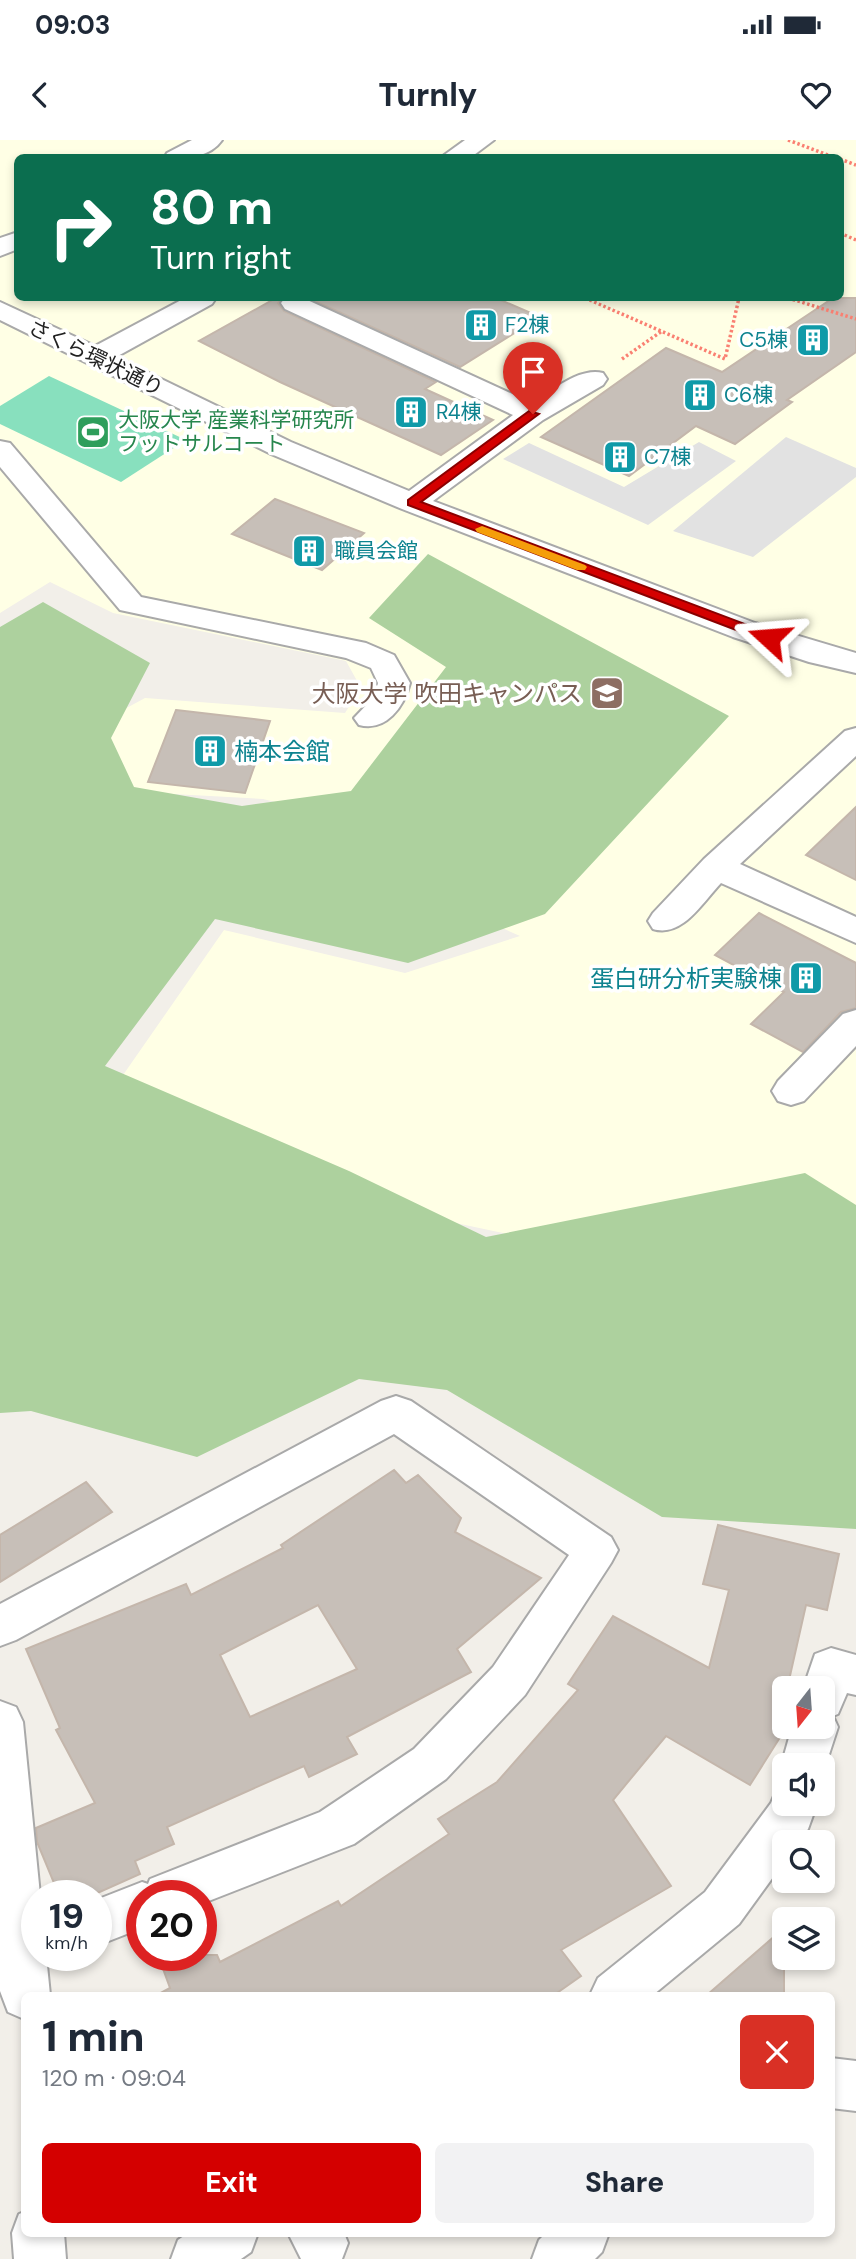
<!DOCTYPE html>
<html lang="en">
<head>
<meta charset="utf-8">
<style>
  :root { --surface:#fff; --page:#f2f2f3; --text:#1f2937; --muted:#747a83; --accent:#d40000 }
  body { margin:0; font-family:"DM Sans","Noto Sans JP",sans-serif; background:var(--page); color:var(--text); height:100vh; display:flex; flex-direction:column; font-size:26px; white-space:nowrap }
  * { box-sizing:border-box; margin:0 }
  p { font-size:23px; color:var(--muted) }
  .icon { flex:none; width:38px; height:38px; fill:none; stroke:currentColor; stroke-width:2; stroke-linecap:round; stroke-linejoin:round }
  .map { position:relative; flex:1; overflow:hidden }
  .drawer { position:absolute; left:21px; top:1852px; width:814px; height:245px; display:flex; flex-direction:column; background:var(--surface); border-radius:10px; box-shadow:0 4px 10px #0003 }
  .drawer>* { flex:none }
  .guide { position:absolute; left:14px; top:14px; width:830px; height:147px; border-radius:10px; box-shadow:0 4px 10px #0003; background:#0b6e4f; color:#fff; overflow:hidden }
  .needle { width:46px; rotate:197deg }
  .tools { position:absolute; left:772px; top:1536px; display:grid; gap:14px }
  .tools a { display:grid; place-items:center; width:63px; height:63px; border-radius:10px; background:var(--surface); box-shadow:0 4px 10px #0003; font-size:35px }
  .speed { position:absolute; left:21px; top:1740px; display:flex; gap:14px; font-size:35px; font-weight:700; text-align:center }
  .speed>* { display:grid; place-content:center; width:91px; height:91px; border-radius:50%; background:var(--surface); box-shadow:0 4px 10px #0003; line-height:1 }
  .speed small { font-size:18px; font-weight:400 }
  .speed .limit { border:10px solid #d22; background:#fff; color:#111 }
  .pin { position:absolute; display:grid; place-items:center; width:60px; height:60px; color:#fff; margin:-72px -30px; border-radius:50% 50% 50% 0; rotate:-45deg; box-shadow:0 0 7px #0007 }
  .pin .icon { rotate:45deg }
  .me { position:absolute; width:77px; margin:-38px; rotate:289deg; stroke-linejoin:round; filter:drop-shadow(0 0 5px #0008) }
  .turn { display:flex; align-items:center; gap:24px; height:147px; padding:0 21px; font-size:32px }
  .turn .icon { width:91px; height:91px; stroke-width:2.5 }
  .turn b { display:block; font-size:49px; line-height:60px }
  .round { display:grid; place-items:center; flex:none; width:74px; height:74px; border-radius:10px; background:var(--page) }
  .summary { display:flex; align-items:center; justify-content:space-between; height:119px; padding:0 21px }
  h1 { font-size:42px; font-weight:800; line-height:52px }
  .cta { display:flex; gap:14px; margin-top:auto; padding:14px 21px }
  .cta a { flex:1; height:80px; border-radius:10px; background:var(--accent); color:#fff; font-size:28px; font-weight:800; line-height:80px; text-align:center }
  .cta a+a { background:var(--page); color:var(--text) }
  .status { display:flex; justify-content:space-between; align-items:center; height:49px; padding:0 35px; background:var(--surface); direction:ltr }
  .status svg { height:19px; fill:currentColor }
  header { display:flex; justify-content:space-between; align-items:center; height:91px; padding:0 21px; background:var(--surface); font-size:32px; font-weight:800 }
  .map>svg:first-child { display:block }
</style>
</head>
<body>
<div class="status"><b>09:03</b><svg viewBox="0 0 49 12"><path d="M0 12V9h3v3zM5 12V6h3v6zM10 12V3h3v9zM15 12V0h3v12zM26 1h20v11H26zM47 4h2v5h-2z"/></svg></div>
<header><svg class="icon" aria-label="back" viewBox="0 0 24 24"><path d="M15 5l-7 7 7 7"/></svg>Turnly<svg class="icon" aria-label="heart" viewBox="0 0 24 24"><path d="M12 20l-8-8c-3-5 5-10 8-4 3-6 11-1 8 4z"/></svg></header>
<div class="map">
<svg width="856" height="2119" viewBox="0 0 856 2119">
  <rect width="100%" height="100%" fill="#f2efe9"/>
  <!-- education -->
  <path fill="#ffffe5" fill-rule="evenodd" d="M0,0H856V1104L545,1102L333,1057L114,948L224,790L405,833L520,796L332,712L325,674L263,659L118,651L86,590L145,558L345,573L361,548L346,521L113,473L50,442L0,473ZM18,18H840V158H18Z"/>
  <!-- forest -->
  <path fill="#add19e" d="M428,414L729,576L545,774L408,823L215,779L105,926L349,1031L486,1097L805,1033L856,1065V1389L662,1377L447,1250L359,1239L197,1317L31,1271L0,1273V487L43,462L150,523L111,598L134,647L242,666L351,651L446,527L369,478Z"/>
  <!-- pitch -->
  <path fill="#88e0be" d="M49,236L186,300L121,342L0,284V266Z"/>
  <!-- parking -->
  <g fill="#e2e2e2">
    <path d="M786,297L856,328V337L753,417L673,391Z"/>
    <path d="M699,302L736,321L648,385L503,319L529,303L624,347Z"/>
  </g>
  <!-- building -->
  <g fill="#c7bfb8" stroke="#c4b6ab" stroke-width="2" fill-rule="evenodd">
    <path d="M276,158H282L278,163L284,171L436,242L425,249L493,280L441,315L280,242L199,201Z"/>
    <path d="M308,158H496L540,177L460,227Z"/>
    <path d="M833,158H856V212L787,260L792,262L735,304L696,286L629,336L541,297L666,208L722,232Z"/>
    <path d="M275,359L364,393L322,430L232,394Z"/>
    <path d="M176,570L270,581L245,653L148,642Z"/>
    <path d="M856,667V740L806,715Z"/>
    <path d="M759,773L856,823V868L841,872L803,912L751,884L784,852L715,815Z"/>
    <path d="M394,1330L406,1343L418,1335L461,1378L455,1392L541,1438L457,1509L471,1532L347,1597L357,1614L309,1637L304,1626L167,1687L174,1704L135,1721L140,1734L93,1755H59L37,1702L36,1688L95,1663L56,1590L60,1588L26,1509L186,1444L191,1455L283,1408L281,1405ZM318,1465L357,1529L250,1577L220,1515Z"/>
    <path d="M86,1342L112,1372L0,1442V1395Z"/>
    <path d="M718,1385L839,1414L827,1470L806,1465L787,1549H784V1591L750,1645L666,1596L613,1660L671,1746L561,1810L581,1836L554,1855H157L170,1848L158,1815H217L220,1822L338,1761L341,1766L449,1694L438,1679L497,1642L578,1550L568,1544L613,1476L709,1528L729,1450L703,1444Z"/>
    <path d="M784,1788V1855H707Z"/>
  </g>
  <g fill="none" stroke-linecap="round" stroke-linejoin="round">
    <!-- minor casing -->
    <g stroke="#a9a9a9" stroke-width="4">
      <g id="minor">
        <path d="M192,0H222C209,19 184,18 164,18L167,13Z"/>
        <path d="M465,0H494L470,18H440Z"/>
        <path d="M18,92V109L0,116V98Z"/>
        <path d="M185,158H216L212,164L116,217L291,302L409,351L513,275L285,169L281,163L285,158H303L532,263C552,251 579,227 603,233L607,239L603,245L543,280L433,361L755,483L856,513V533L809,522L733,497L402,369L271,314L0,180V162L95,206Z"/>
        <path d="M0,301L10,303L141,457L366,503L394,515L410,543C404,567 386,592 359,585L354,578L375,556L378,543L371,528L346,518L120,470L0,327Z"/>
        <path d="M856,588V616L740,724L856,777V803L721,743C702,763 682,798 653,789L648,781L653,773L704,719L845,591Z"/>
        <path d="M856,870V906L804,961L791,965L778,961L772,951L778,941L843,874Z"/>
        <path d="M396,1256L411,1261L611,1397L618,1410L611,1423L525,1555L446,1639L354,1704L201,1764V1755H142V1788L96,1806V1760L142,1742L148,1744L150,1739L320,1672L414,1609L493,1527L569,1415L394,1294L16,1500L0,1506V1464L381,1261Z"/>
        <path d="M831,1508L856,1515V1555L847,1553L838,1574L833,1576L838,1587L822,1636V1626H784V1633L781,1626L792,1587H822V1549H803L815,1514Z"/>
        <path d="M0,1561L16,1567L23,1582L40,1755H37V1815H46L50,1855H24V1879L8,1872L0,1851Z"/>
        <path d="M784,1646V1664H817L808,1689L798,1703H784V1722L739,1784L653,1855H590L598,1838L705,1752L771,1663L777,1649Z"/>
        <path d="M831,1918L856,1921V1971L831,1968Z"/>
        <path d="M24,2072V2093H64L66,2119H14L12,2093L19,2074Z"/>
        <path d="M188,2093H258L251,2112L241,2119H171L178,2100Z"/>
        <path d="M288,2093H344L348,2103L342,2119H301Z"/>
        <path d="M546,2093H609L602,2112L595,2119H532L539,2100Z"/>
      </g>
    </g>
    <!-- path -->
    <g stroke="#fa8072" stroke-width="3.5" stroke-dasharray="2.5 2.5" stroke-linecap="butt">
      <path d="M788,0L836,18"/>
      <path d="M840,19L856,25"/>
      <path d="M840,93L856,100"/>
      <path d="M585,158L725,219L739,158"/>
      <path d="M788,158L856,179"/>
      <path d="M622,219L662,191"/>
    </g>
    <!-- minor -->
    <use href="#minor" fill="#fff" fill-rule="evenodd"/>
  </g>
  <!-- route -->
  <path fill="#d40000" stroke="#8a0000" stroke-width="2" d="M529,271L539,274L421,362L774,495V501H765L408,365V360Z"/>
  <!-- slow -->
  <path fill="#f59e0b" d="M482,386L585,425L587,427L585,430H577L477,392L475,389Z"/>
  <!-- icons -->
  <defs>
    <g id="building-square" transform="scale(1.75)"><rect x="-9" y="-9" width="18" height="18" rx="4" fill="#0f9aa8" stroke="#fff"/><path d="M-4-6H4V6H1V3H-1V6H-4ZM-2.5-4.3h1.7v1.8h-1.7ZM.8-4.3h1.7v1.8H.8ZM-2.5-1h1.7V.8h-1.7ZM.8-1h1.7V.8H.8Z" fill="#fff"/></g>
    <g id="stadium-square" transform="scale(1.75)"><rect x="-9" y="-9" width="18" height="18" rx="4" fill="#2e9e5b" stroke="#fff"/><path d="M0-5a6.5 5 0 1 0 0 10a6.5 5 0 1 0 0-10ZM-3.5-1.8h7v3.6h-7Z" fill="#fff"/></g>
    <g id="university-square" transform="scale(1.75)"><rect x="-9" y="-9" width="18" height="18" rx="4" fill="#8d6e63" stroke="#fff"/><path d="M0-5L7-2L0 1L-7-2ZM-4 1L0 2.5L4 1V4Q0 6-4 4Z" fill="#fff"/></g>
  </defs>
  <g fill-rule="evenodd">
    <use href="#building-square" x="481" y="185"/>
    <use href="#building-square" x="813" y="200"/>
    <use href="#building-square" x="700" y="255"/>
    <use href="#building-square" x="411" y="272"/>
    <use href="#stadium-square" x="93" y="292"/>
    <use href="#building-square" x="620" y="317"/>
    <use href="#building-square" x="309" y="411"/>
    <use href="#university-square" x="607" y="553"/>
    <use href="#building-square" x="210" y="611"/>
    <use href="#building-square" x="806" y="838"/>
  </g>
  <g text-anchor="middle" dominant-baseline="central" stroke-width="7" stroke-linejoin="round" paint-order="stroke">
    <!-- far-culture labels -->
    <g font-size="21" fill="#0d838f" stroke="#fff" text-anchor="start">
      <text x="505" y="185">F2棟</text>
      <text x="788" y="200" text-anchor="end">C5棟</text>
      <text x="724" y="255">C6棟</text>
      <text x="436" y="272">R4棟</text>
      <text x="644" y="317">C7棟</text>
      <text x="334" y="411">職員会館</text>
    </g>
    <!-- far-street labels -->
    <g font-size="21" fill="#222" stroke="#fff">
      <text transform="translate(96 218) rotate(26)">さくら環状通り</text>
    </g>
    <!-- far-leisure labels -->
    <g font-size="21" fill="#27864d" stroke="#fff" text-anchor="start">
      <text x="118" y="280">大阪大学 産業科学研究所<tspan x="118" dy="24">フットサルコート</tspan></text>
    </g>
    <!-- education labels -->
    <g font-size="24" fill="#785e54" stroke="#fff" text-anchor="end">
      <text x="582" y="553">大阪大学 吹田キャンパス</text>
    </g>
    <!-- culture labels -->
    <g font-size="24" fill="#0d838f" stroke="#fff" text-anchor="start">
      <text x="234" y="611">楠本会館</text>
      <text x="782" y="838" text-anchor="end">蛋白研分析実験棟</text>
    </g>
  </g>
</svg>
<div class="tools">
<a><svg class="needle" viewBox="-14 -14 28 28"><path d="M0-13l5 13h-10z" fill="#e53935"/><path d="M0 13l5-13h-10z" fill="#747a83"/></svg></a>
<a><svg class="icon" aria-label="sound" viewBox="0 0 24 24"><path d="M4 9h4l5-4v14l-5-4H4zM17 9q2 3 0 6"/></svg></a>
<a><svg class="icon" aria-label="search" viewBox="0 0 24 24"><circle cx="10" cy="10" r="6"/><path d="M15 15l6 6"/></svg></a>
<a><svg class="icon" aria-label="layers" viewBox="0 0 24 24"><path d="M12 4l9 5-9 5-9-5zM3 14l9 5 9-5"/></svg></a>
</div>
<div class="speed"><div>19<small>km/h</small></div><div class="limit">20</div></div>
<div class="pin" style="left:533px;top:274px;background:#d93025"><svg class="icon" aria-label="arrive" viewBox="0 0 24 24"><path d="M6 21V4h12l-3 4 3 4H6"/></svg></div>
<svg class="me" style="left:769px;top:498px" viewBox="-20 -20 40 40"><path d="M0-17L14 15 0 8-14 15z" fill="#d40000" stroke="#fff" stroke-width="4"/></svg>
<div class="guide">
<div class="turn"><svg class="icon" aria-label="right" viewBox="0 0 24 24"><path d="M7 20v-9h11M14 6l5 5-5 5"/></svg><div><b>80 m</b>Turn right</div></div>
</div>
<section class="drawer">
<div class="summary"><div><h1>1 min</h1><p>120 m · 09:04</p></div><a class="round" style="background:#d93025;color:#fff"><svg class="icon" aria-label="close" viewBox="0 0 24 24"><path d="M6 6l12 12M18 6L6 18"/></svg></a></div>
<div class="cta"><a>Exit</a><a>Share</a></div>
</section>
</div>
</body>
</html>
